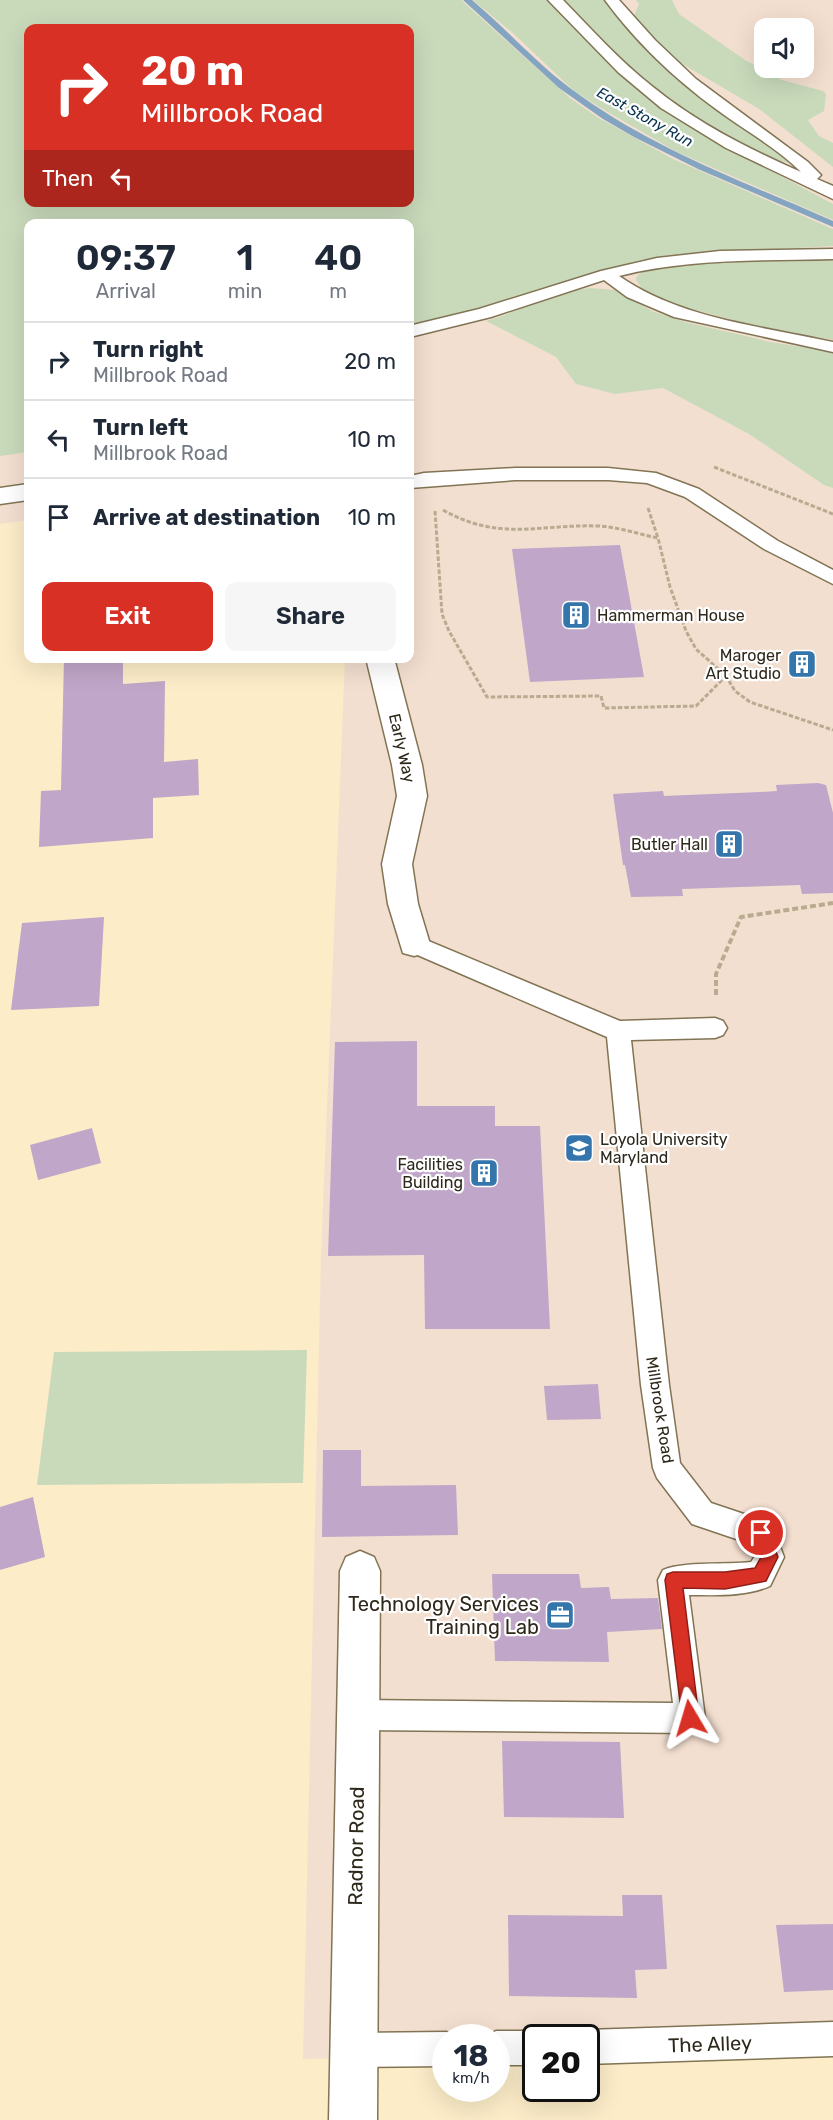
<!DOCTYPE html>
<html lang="en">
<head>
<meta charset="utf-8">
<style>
  :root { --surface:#fff; --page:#f6f6f7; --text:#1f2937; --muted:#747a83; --line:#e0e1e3; --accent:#d93025 }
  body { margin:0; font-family:Rubik,sans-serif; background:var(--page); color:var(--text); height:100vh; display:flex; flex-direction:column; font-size:22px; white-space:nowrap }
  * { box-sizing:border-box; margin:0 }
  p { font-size:20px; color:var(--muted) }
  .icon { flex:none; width:33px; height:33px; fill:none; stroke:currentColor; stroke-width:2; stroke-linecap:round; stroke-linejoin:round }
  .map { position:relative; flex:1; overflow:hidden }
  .side { position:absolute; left:24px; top:219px; width:390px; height:444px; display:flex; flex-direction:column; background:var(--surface); border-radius:12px; box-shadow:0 6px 24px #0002 }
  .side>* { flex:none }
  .guide { position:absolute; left:24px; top:24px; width:390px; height:183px; border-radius:12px; box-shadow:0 6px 24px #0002; background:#d93025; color:#fff; overflow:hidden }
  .fabs { position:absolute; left:754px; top:18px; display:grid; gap:12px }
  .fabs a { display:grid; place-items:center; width:60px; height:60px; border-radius:12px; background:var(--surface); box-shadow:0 6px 24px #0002; font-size:30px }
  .speed { position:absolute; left:432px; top:2024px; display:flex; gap:12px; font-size:30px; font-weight:700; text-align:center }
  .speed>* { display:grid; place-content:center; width:78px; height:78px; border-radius:50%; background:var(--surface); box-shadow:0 6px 24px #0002; line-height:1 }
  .speed small { font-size:15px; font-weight:400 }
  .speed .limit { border:3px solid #111; border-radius:9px; background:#fff; color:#111 }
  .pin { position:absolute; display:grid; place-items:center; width:51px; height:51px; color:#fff; margin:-26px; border:3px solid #fff; border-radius:50%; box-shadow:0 2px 6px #0007 }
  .me { position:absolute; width:66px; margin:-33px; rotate:353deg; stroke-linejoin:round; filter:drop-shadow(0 0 4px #0008) }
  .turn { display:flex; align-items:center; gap:21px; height:126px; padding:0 18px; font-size:27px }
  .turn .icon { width:78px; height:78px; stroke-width:2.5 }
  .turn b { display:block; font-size:42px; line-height:51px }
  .then { display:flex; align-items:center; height:57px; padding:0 18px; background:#0003; gap:12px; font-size:22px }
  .eta { display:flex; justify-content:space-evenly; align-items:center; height:102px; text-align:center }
  .eta b { font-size:36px; font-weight:600; line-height:42px }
  .action { display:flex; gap:12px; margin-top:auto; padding:12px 18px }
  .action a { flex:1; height:69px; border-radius:12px; background:var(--accent); color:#fff; font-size:24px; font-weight:600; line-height:69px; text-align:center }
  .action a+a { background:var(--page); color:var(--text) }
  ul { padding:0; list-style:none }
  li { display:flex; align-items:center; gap:18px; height:78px; padding:0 18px; border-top:2px solid var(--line) }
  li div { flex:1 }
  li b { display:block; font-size:22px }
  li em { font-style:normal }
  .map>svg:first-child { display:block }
</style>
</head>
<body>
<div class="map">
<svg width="833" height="2120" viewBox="0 0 833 2120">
  <rect width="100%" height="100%" fill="#fcecc8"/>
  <!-- education -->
  <path fill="#f3dfd0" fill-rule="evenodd" d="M0,0H833V2042L586,2037H446L415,2056L303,2059L321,1256L345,659L410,658V224H28V520L0,524ZM28,28H410V202H28ZM765,28H804V68H765Z"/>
  <!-- green -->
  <g fill="#c9dabb" fill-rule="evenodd">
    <path d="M0,0H461L570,98L597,117L673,159L833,229V246L669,255L640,260L526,295L410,326V224H28V452L0,456ZM28,28H410V202H28Z"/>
    <path d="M473,0H548L582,35L646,95L709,137L833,204V220L677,152L599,107L574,91L514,34Z"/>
    <path d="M562,0H605L666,70L786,158L789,163L771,159L741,144L674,104L637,74Z"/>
    <path d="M636,0H672L679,14L745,60L782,80L823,91L826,94L824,111L808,120L819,136L833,143V167L759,109L674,59L658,45L633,18L639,4Z"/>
    <path d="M833,259V340L760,327L684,307L645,293L636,280C637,276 637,275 641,273C662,257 799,260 833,259Z"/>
    <path d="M590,288L616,290L652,311L685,322L771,342L833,352V488L824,485L749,434L663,388L615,394L576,384L556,357L486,321C521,311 553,292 590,288Z"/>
    <path d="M307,1350L303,1483L37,1485L54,1352Z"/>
  </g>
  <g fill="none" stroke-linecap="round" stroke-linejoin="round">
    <!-- stream -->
    <path fill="#83a5c1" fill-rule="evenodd" d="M463,0H472C509,31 541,69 581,96C658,151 747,183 833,221V227L698,169L634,137L603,119L559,88Z"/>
  </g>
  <!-- building -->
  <g fill="#c0a6c8">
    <path d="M620,545L644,677L530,682L512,549Z"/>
    <path d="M64,658H123V684L165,681L164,762L198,759L199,795L153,798V838L39,847L41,791L61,790Z"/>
    <path d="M818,783L826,785L833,813V893L802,894L800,885L682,889L683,896L631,897L625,865H623L613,794L663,791L664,796L760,792L777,791L776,785Z"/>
    <path d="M104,917L99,1006L11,1010L22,923Z"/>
    <path d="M417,1041V1106H495V1126H540L550,1329H425L424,1255L328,1256L335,1042Z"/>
    <path d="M92,1128L101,1163L38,1180L30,1145Z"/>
    <path d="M598,1384L601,1419L547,1420L544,1386Z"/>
    <path d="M323,1450H361V1486L456,1485L458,1535L322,1537Z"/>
    <path d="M33,1497L45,1557L0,1570V1507Z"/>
    <path d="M492,1574H579L581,1588L609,1587L611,1599L658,1598L662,1629L607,1632L609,1662L495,1661Z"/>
    <path d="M502,1741L620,1742L624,1818L504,1817Z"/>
    <path d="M622,1895H662L667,1969L635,1970L637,1998L509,1996L508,1915L623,1916Z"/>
    <path d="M833,1924V1990L784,1992L776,1925Z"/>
  </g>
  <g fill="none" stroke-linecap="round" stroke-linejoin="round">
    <!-- service casing -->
    <g stroke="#827454" stroke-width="3">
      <g id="service">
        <path d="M548,0H563C592,30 620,61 653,87C697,123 749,149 801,172C776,147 744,130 716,109C675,79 635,41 605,0H619L655,40L696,79L808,162L821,175L817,179L833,186V199L726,148L661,108L618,72Z"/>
        <path d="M833,249V259C761,261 690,258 619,276C681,319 761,326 833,342V352L674,317L627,297L604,280L491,317L410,337V326L413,325L479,309L601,271L657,258L720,251Z"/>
        <path d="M515,468H608L656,473L699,489L778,541L833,570V584L764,549L685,497L647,483L608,480H515L410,488V476L424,473Z"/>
        <path d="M414,935L620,1021L715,1018L723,1021L727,1028L723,1035L715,1038L631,1040L669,1385L680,1463L711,1503L771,1523L784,1557L770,1586C745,1597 716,1595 689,1595L705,1718L701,1729L690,1733L358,1730L347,1726L343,1715L347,1704L358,1700L673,1703L658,1580L663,1570C683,1561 727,1565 751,1562L755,1556L751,1544L692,1524L657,1478L653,1468L641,1385L607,1037L406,950L403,944L406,938Z"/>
        <path d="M833,2022V2056L586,2064V2037H573L586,2030Z"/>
        <path d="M496,2031H536L548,2037H536V2065H496V2037H484Z"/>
        <path d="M446,2032L458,2037H446V2066L354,2067L342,2062L337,2050L342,2038L354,2033Z"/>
      </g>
    </g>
    <!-- minor casing -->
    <g stroke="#827454" stroke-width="3">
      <g id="minor">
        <path d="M28,484V500L0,504V488Z"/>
        <path d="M366,658H394L422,765L427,796L412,864L418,904L430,944L425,953L414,956L403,953L388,904L382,864L397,796L392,765Z"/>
        <path d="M360,1551L374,1557L380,1571L377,2120H329L340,1571L346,1557Z"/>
      </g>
    </g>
    <!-- path-far1 -->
    <g stroke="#b8ab8f" stroke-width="3" stroke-dasharray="4.5 2" stroke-linecap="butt">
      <path d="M714,467L833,514"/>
      <path d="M648,508L658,538"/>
      <path d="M443,510C500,542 538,524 598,526C619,527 638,534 658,538L670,587L686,631L696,649L726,676L735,691L750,702L833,730"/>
      <path d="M435,511L442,614L449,631L487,697L601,696L604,708L696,706L726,676"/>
    </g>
    <!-- path -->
    <path stroke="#b8ab8f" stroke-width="4" stroke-dasharray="6 3" stroke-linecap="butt" d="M716,995V974L741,917L833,903"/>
    <!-- service -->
    <use href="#service" fill="#fff" fill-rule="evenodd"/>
    <!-- minor -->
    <use href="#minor" fill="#fff" fill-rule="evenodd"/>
  </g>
  <!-- route -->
  <path fill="#d93025" stroke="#8d1f18" stroke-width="1.5" d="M761,1525L767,1527L778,1557L766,1581L725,1589L683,1588L699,1718L697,1724L690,1727L684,1724L682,1718L665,1580L667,1574L673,1572H725L755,1568L761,1557L753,1533L755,1527Z"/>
  <!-- icons -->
  <defs>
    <g id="building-square" transform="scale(1.5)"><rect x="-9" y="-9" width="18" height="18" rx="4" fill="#3475ac" stroke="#fff"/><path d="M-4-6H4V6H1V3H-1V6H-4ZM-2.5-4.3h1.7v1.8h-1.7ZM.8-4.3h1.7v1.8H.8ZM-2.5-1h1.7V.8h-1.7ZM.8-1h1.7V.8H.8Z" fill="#fff"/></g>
    <g id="university-square" transform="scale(1.5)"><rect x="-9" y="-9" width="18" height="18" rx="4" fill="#3475ac" stroke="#fff"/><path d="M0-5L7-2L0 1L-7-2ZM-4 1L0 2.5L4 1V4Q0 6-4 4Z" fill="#fff"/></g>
    <g id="office-square" transform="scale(1.5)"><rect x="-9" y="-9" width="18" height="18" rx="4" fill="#3475ac" stroke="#fff"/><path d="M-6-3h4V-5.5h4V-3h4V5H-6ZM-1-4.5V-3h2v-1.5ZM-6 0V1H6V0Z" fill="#fff"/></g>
  </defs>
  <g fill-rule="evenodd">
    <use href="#building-square" x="576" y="615"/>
    <use href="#building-square" x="802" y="664"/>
    <use href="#building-square" x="729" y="844"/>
    <use href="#university-square" x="579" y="1148"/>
    <use href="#building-square" x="484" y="1173"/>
    <use href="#office-square" x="560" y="1615"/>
  </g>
  <g text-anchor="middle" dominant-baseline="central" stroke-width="4.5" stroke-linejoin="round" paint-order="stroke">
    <!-- far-water labels -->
    <g font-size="15" font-style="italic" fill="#06324f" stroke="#fff">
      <text transform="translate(645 117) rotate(29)">East Stony Run</text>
    </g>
    <!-- poi labels -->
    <g font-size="16" fill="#2e281b" stroke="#fff" text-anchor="end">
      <text x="597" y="615" text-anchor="start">Hammerman House</text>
      <text x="781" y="655">Maroger<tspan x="781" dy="18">Art Studio</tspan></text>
      <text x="708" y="844">Butler Hall</text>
      <text x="600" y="1139" text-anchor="start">Loyola University<tspan x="600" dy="18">Maryland</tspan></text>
      <text x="463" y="1164">Facilities<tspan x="463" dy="18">Building</tspan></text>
    </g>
    <!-- street labels -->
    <g font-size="16" fill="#2e281b" stroke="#fff">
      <text transform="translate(402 748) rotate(77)">Early Way</text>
      <text transform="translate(660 1410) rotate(81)">Millbrook Road</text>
    </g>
    <!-- near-poi labels -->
    <g font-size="20" fill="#2e281b" stroke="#fff" text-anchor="end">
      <text x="539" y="1604">Technology Services<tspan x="539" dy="23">Training Lab</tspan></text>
    </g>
    <!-- near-street labels -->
    <g font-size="20" fill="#2e281b" stroke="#fff">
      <text transform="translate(356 1846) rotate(-89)">Radnor Road</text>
      <text transform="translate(710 2044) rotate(-2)">The Alley</text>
    </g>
  </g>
</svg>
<div class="fabs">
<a><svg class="icon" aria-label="sound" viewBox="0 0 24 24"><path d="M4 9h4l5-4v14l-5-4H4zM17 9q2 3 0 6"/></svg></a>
</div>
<div class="speed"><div>18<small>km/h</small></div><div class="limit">20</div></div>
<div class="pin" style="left:761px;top:1533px;background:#d93025"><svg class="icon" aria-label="arrive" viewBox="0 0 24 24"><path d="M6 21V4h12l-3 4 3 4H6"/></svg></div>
<svg class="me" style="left:690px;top:1718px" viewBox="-20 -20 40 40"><path d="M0-17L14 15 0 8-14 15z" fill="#d93025" stroke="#fff" stroke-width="4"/></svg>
<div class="guide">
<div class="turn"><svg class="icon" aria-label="right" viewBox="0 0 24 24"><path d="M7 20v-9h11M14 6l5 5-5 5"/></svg><div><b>20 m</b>Millbrook Road</div></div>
<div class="then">Then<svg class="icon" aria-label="left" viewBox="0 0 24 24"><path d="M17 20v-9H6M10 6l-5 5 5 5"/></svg></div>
</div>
<section class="side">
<div class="eta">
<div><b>09:37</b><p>Arrival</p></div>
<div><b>1</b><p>min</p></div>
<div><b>40</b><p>m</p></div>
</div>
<ul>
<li><svg class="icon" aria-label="right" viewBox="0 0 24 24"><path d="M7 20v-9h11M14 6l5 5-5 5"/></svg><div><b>Turn right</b><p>Millbrook Road</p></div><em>20 m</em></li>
<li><svg class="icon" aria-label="left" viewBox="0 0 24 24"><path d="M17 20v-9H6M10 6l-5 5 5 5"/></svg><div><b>Turn left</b><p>Millbrook Road</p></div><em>10 m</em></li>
<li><svg class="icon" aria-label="arrive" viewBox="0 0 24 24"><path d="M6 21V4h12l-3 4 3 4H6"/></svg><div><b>Arrive at destination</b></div><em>10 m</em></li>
</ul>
<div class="action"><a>Exit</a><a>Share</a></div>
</section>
</div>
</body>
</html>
